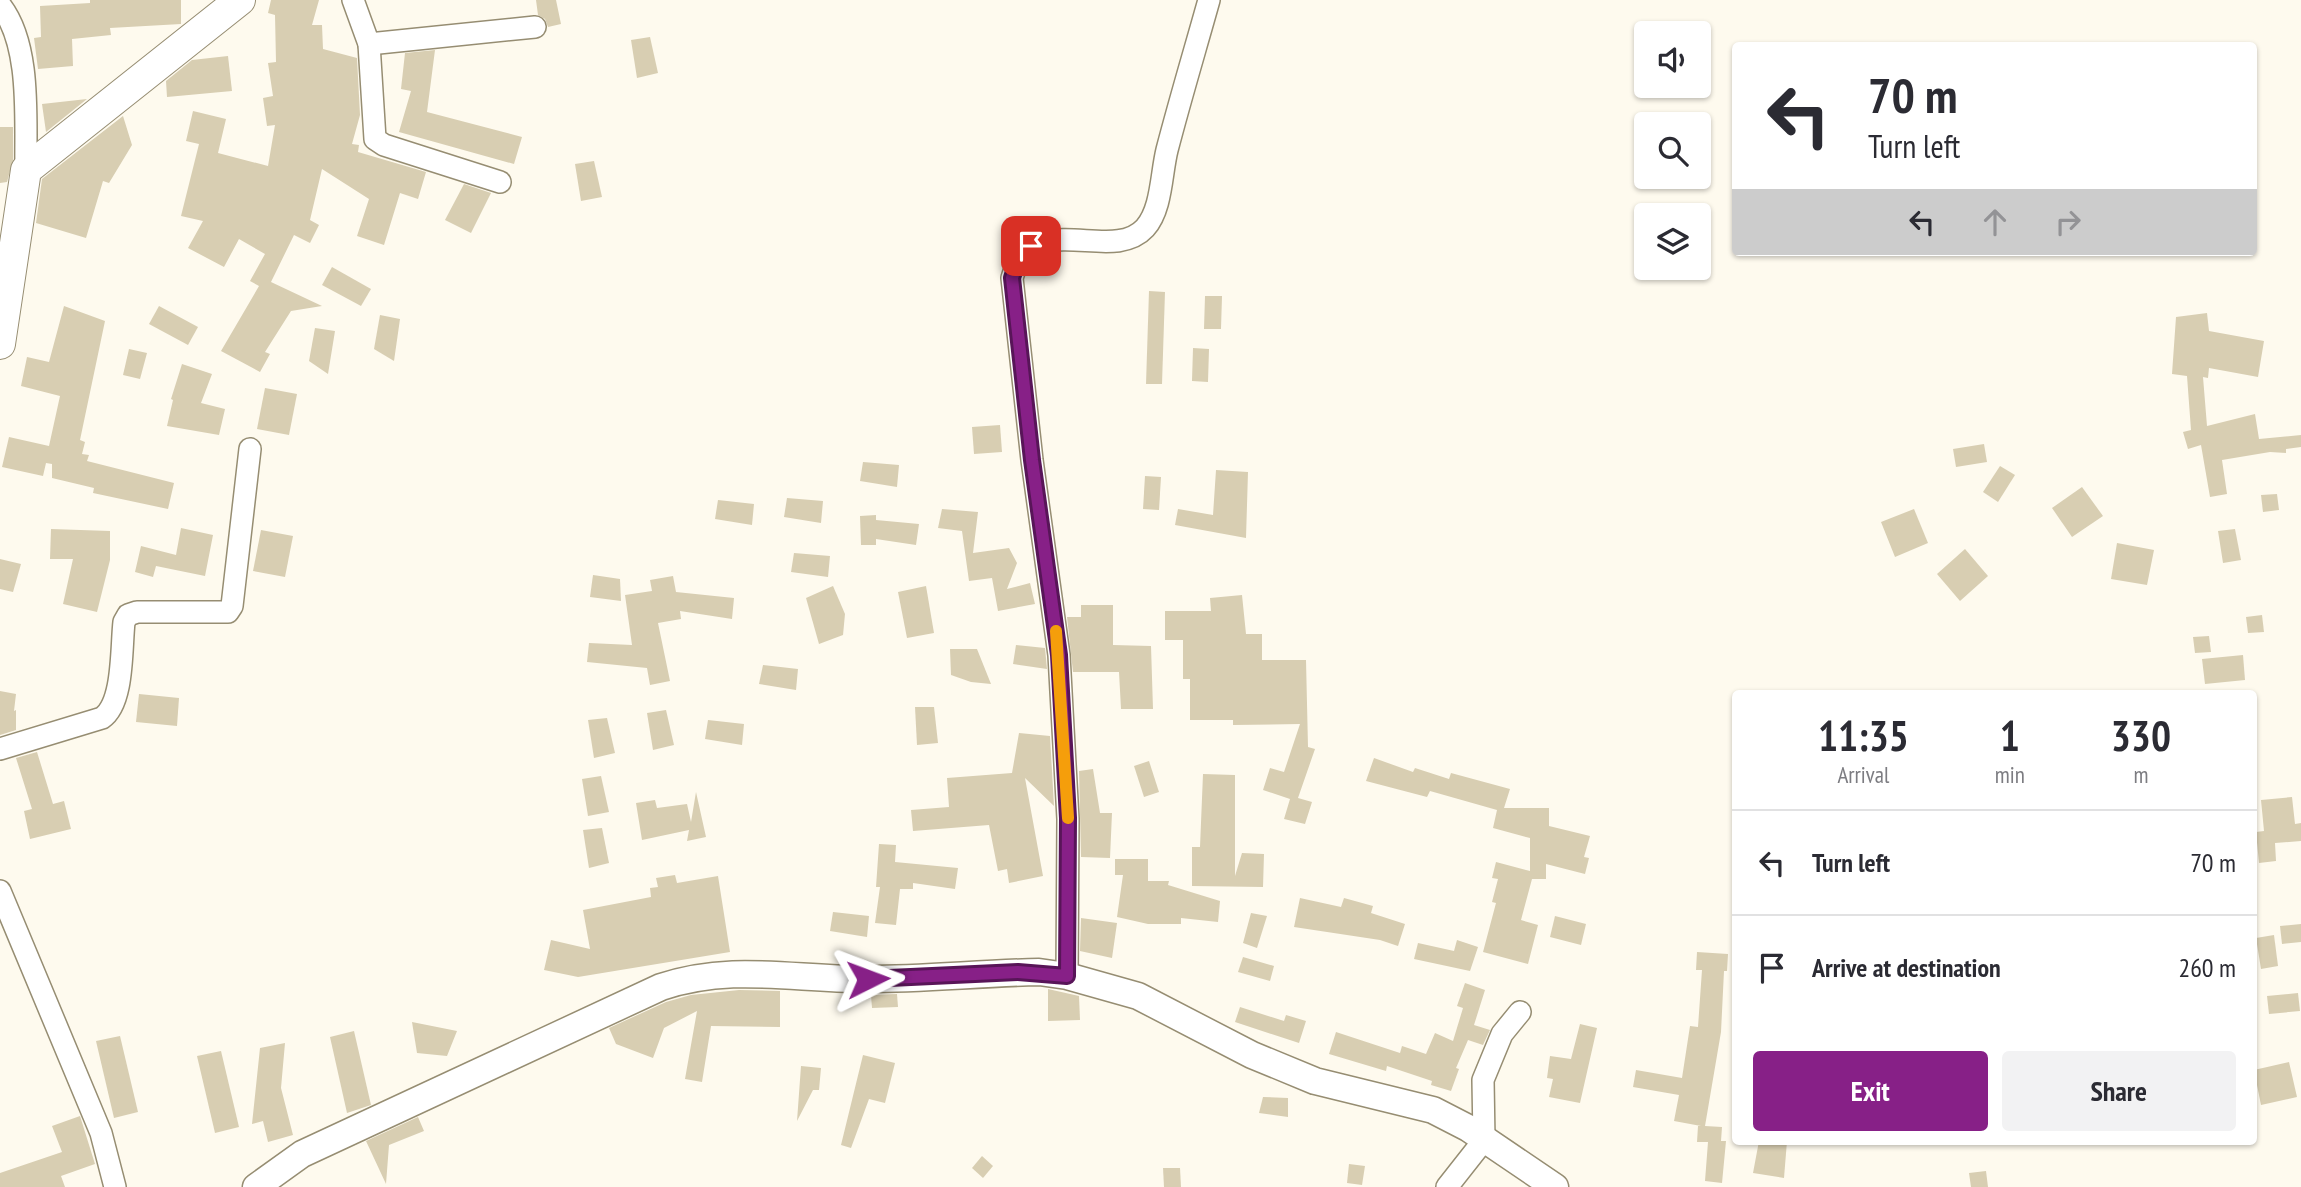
<!DOCTYPE html>
<html lang="en">
<head>
<meta charset="utf-8">
<style>
  :root { --surface:#fff; --page:#f2f2f3; --text:#2b2b33; --muted:#7c7c81; --line:#e1e1e2; --accent:#872087 }
  body { margin:0; font-family:"PT Sans Narrow",sans-serif; background:var(--page); color:var(--text); height:100vh; display:flex; flex-direction:column; font-size:26px; white-space:nowrap }
  * { box-sizing:border-box; margin:0 }
  p { font-size:23px; color:var(--muted) }
  .icon { flex:none; width:38px; height:38px; fill:none; stroke:currentColor; stroke-width:2; stroke-linecap:round; stroke-linejoin:round }
  .map { position:relative; flex:1; overflow:hidden }
  .details { position:absolute; left:1732px; top:690px; width:525px; height:455px; display:flex; flex-direction:column; background:var(--surface); border-radius:7px; box-shadow:0 2px 5px #0004 }
  .details>* { flex:none }
  .hud { position:absolute; left:1732px; top:42px; width:525px; height:214px; border-radius:7px; box-shadow:0 2px 5px #0004; background:#fff; color:var(--text); overflow:hidden }
  .fabs { position:absolute; left:1634px; top:21px; display:grid; gap:14px }
  .fabs a { display:grid; place-items:center; width:77px; height:77px; border-radius:7px; background:var(--surface); box-shadow:0 2px 5px #0004; font-size:35px }
  .pin { position:absolute; display:grid; place-items:center; width:60px; height:60px; color:#fff; margin:-30px; border-radius:14px; box-shadow:0 4px 10px #0006 }
  .me { position:absolute; width:77px; margin:-38px; rotate:87deg; stroke-linejoin:round; filter:drop-shadow(0 0 5px #0008) }
  .turn { display:flex; align-items:center; gap:24px; height:147px; padding:0 21px; font-size:32px }
  .turn .icon { width:91px; height:91px; stroke-width:2.5 }
  .turn b { display:block; font-size:49px; line-height:60px }
  .lanes { display:flex; align-items:center; height:66px; padding:0 21px; background:#0003; justify-content:center; gap:35px; direction:ltr }
  .lanes .off { opacity:.35 }
  .eta { display:flex; justify-content:space-evenly; align-items:center; height:119px; text-align:center }
  .eta b { font-size:42px; font-weight:600; line-height:49px }
  .button { display:flex; gap:14px; margin-top:auto; padding:14px 21px }
  .button a { flex:1; height:80px; border-radius:7px; background:var(--accent); color:#fff; font-size:28px; font-weight:600; line-height:80px; text-align:center }
  .button a+a { background:var(--page); color:var(--text) }
  ul { padding:0; list-style:none }
  li { display:flex; align-items:center; gap:21px; height:105px; padding:0 21px; border-top:2px solid var(--line) }
  li div { flex:1 }
  li b { display:block; font-size:26px }
  li em { font-style:normal }
  .map>svg:first-child { display:block }
</style>
</head>
<body>
<div class="map">
<svg width="2301" height="1187" viewBox="0 0 2301 1187">
  <rect width="100%" height="100%" fill="#fefaee"/>
  <!-- building -->
  <g fill="#d8ceb2">
    <path d="M90,0H181V24L110,28L111,35L72,39L73,66L38,69L34,38L41,37L40,6L90,3Z"/>
    <path d="M271,0H319L312,25H322L323,49L357,58L360,115L352,144L359,145L358,152L426,172L418,199L400,193L384,245L357,236L369,199L322,169L310,220L319,225L310,243L294,235L271,282L322,306L291,311L265,352L270,354L260,372L221,351L259,286L250,281L265,254L239,239L224,267L188,248L203,221L181,216L199,144L186,141L193,111L226,119L218,153L268,166L275,125L267,126L263,98L273,96L268,63L276,62L275,15L268,13Z"/>
    <path d="M536,0H556L561,24L548,27L545,19L538,15Z"/>
    <path d="M650,37L658,73L637,78L631,40Z"/>
    <path d="M435,50L427,112L522,137L514,164L399,132L411,91L401,89L405,53Z"/>
    <path d="M228,56L232,91L167,97L166,81L192,60Z"/>
    <path d="M87,99L46,132L42,104Z"/>
    <path d="M123,116L132,145L109,183L103,181L86,238L36,223L42,179Z"/>
    <path d="M0,127H13V160L7,182L0,183Z"/>
    <path d="M594,161L602,197L581,201L575,164Z"/>
    <path d="M464,184L491,193L471,233L445,220Z"/>
    <path d="M332,267L371,289L361,306L322,285Z"/>
    <path d="M1149,291L1165,292L1162,384H1146Z"/>
    <path d="M1205,296H1222L1221,329H1204Z"/>
    <path d="M64,306L105,321L80,440L85,442L82,454L89,455L87,461L174,483L168,509L93,493L94,488L52,478V464L46,463L43,476L2,467L9,437L49,446L60,396L21,386L27,357L49,362Z"/>
    <path d="M159,306L198,327L188,345L149,324Z"/>
    <path d="M2207,313L2209,331L2264,341L2258,377L2209,368L2208,378L2203,377L2207,426L2255,414L2259,439L2301,435V447L2286,449V453L2270,452L2222,460L2227,494L2210,497L2201,445L2188,449L2183,432L2191,430L2187,376L2172,374L2176,317Z"/>
    <path d="M380,315L400,319L394,361L374,349Z"/>
    <path d="M315,328L335,331L328,374L309,361Z"/>
    <path d="M1193,348L1209,349L1208,382L1192,381Z"/>
    <path d="M129,349L147,353L140,379L123,375Z"/>
    <path d="M182,364L212,374L201,403L225,409L219,435L167,426L173,400L171,399Z"/>
    <path d="M265,388L297,394L289,435L257,429Z"/>
    <path d="M1000,425L1002,452L974,454L972,427Z"/>
    <path d="M1984,444L1987,462L1956,467L1953,449Z"/>
    <path d="M863,462L899,465L897,487L860,481Z"/>
    <path d="M2000,466L2015,475L1998,502L1983,492Z"/>
    <path d="M1216,470L1248,472L1246,538L1175,525L1178,509L1213,515Z"/>
    <path d="M1145,476L1161,477L1159,510L1143,509Z"/>
    <path d="M2082,487L2103,516L2072,537L2052,508Z"/>
    <path d="M2277,494L2279,510L2263,512L2261,495Z"/>
    <path d="M787,498L823,501L821,523L784,517Z"/>
    <path d="M718,500L754,504L752,525L715,519Z"/>
    <path d="M942,509L978,512L973,553L1009,548L1017,563L1007,589L1030,583L1035,604L998,611L992,578L969,581L962,531L938,528Z"/>
    <path d="M1914,509L1928,543L1895,557L1881,522Z"/>
    <path d="M876,515V520L919,524L916,545L876,539V545H861L860,516Z"/>
    <path d="M181,528L213,535L205,576L156,566L153,577L135,572L141,546L176,555Z"/>
    <path d="M51,529L110,531V560L97,612L63,604L73,559H50Z"/>
    <path d="M2235,529L2241,560L2223,563L2218,531Z"/>
    <path d="M261,530L293,536L285,577L253,571Z"/>
    <path d="M2117,543L2154,550L2147,585L2111,579Z"/>
    <path d="M1965,549L1988,576L1960,601L1937,574Z"/>
    <path d="M794,553L830,556L828,577L791,572Z"/>
    <path d="M0,559L21,564L13,592L0,589Z"/>
    <path d="M593,575L620,579L621,601L590,597Z"/>
    <path d="M673,576L676,592L734,598L732,619L680,611L681,619L658,623L670,681L650,685L647,668L587,662L589,643L632,645L625,595L652,591L650,580Z"/>
    <path d="M833,586L845,614L843,635L819,644L806,598Z"/>
    <path d="M926,586L934,633L907,638L898,592Z"/>
    <path d="M1242,595L1246,634H1262V660H1306L1308,747L1315,749L1298,798L1312,802L1305,824L1284,819L1290,799L1263,790L1270,768L1284,772L1300,724L1233,725V720H1190V679H1183V640H1165V611H1211L1210,598Z"/>
    <path d="M1081,605H1113V645L1151,646L1153,709H1121L1119,672H1073L1067,617H1081Z"/>
    <path d="M2262,615L2264,632L2248,633L2246,617Z"/>
    <path d="M2209,636L2211,652L2195,653L2193,637Z"/>
    <path d="M1016,645L1045,648L1047,669L1013,664Z"/>
    <path d="M950,649H977L991,684L971,682L951,675Z"/>
    <path d="M2243,655L2245,680L2205,684L2202,659Z"/>
    <path d="M763,665L798,669L796,690L759,684Z"/>
    <path d="M0,691L16,694L14,711L16,710V730L0,735Z"/>
    <path d="M139,694L179,698L177,726L136,722Z"/>
    <path d="M915,707H934L938,743L917,745Z"/>
    <path d="M666,710L674,745L653,750L647,713Z"/>
    <path d="M607,718L615,753L594,758L588,720Z"/>
    <path d="M708,720L744,724L742,745L705,739Z"/>
    <path d="M1019,733L1050,736L1054,806L1025,778L1043,876L1009,883L1007,869L998,871L989,825L913,831L911,810L949,807L947,778L1012,773Z"/>
    <path d="M37,752L53,804L64,801L71,829L30,839L24,811L32,809L16,758Z"/>
    <path d="M1374,758L1413,772L1415,768L1449,779L1451,773L1510,789L1504,808H1549V826L1590,836L1584,857L1589,858L1585,874L1546,864V879H1532L1521,920L1538,925L1528,964L1483,952L1496,903L1492,902L1498,879L1492,878L1496,862L1530,871V838L1493,828L1497,810L1430,791L1427,797L1366,781Z"/>
    <path d="M1149,761L1159,792L1144,797L1134,766Z"/>
    <path d="M1093,769L1100,813H1112L1110,858L1081,857L1079,771Z"/>
    <path d="M1203,774L1235,775V876L1242,853L1264,854L1263,887L1192,886V847H1200Z"/>
    <path d="M601,776L609,812L588,816L582,779Z"/>
    <path d="M696,792L706,837L687,841L689,830L642,840L636,803L655,800L657,808L687,804L691,822Z"/>
    <path d="M2292,797L2295,824L2301,823V841L2275,843L2276,861L2259,863L2256,832L2264,831L2261,800Z"/>
    <path d="M602,828L609,863L589,868L583,830Z"/>
    <path d="M879,844L896,845L895,862L958,868L955,889L913,883V889H900L896,925L875,923L880,887H876Z"/>
    <path d="M1115,859H1148V881H1169L1168,885L1220,901L1218,922L1181,918V924H1148L1117,917L1123,875H1115Z"/>
    <path d="M675,875L677,883L718,876L730,952L578,977L544,970L551,940L590,949L583,910L651,897L650,888L658,887L656,878Z"/>
    <path d="M1300,898L1341,907L1344,898L1373,906L1371,913L1405,924L1398,946L1380,940L1294,927Z"/>
    <path d="M833,912L869,916L867,937L830,931Z"/>
    <path d="M1251,913L1267,916L1257,948L1243,943Z"/>
    <path d="M1555,916L1586,924L1581,945L1550,937Z"/>
    <path d="M1081,918L1117,923L1112,958L1080,951Z"/>
    <path d="M2301,924V942L2282,944L2280,926Z"/>
    <path d="M2274,935L2278,966L2261,969L2256,938Z"/>
    <path d="M1457,940L1478,947L1470,971L1414,959L1418,943L1454,951Z"/>
    <path d="M1697,952L1728,954L1727,971H1724L1721,1032L1705,1126L1722,1127L1721,1141H1726L1722,1183L1705,1181L1708,1142H1697L1698,1126H1701L1674,1121L1679,1095L1633,1087L1636,1070L1682,1078L1690,1026L1698,1027L1702,970H1696Z"/>
    <path d="M1243,957L1274,966L1270,981L1238,972Z"/>
    <path d="M1465,983L1485,990L1474,1025L1490,1030L1483,1045L1468,1040L1456,1068L1459,1069L1451,1091L1431,1085L1432,1081L1387,1066L1386,1071L1329,1054L1336,1032L1400,1053L1402,1046L1426,1054L1435,1033L1453,1041L1463,1008L1457,1006Z"/>
    <path d="M1048,989L1079,996L1080,1020L1048,1021Z"/>
    <path d="M739,990L780,991V1027L711,1026L702,1082L685,1079L697,1011L664,1028L653,1058L616,1044L609,1028L666,1002L691,995Z"/>
    <path d="M2298,993L2300,1011L2269,1014L2267,996Z"/>
    <path d="M897,994L898,1007L872,1008L871,995Z"/>
    <path d="M1240,1007L1284,1021L1286,1015L1306,1021L1299,1043L1235,1022Z"/>
    <path d="M412,1022L457,1031L447,1056L417,1053Z"/>
    <path d="M1580,1024L1597,1028L1580,1103L1549,1097L1553,1079L1547,1078L1550,1056L1571,1059Z"/>
    <path d="M354,1031L371,1105L347,1113L330,1037Z"/>
    <path d="M120,1036L138,1112L114,1118L96,1041Z"/>
    <path d="M285,1043L281,1088L293,1135L268,1142L263,1121L252,1124L260,1048Z"/>
    <path d="M221,1051L239,1127L215,1133L197,1056Z"/>
    <path d="M863,1055L895,1063L885,1103L869,1099L851,1148L841,1145Z"/>
    <path d="M2289,1062L2297,1097L2261,1105L2254,1070Z"/>
    <path d="M801,1066L821,1068L819,1090H813L797,1121Z"/>
    <path d="M1263,1097L1288,1098V1117L1259,1113Z"/>
    <path d="M80,1116L95,1164L61,1176L65,1187H0V1173L62,1152L52,1126Z"/>
    <path d="M418,1117L424,1131L389,1145L386,1184L366,1141Z"/>
    <path d="M1759,1141H1787L1784,1178L1753,1173Z"/>
    <path d="M982,1156L993,1166L983,1178L972,1168Z"/>
    <path d="M1349,1164L1365,1166L1362,1185L1347,1183Z"/>
    <path d="M1163,1168H1180L1181,1187H1164Z"/>
    <path d="M1986,1171L1988,1187H1971L1969,1173Z"/>
  </g>
  <g fill="none" stroke-linecap="round" stroke-linejoin="round">
    <!-- minor casing -->
    <g stroke="#968d72" stroke-width="24">
      <g id="minor">
        <path d="M353,0L369,44L375,139L384,145L500,182"/>
        <path d="M0,5C32,45 25,121 26,170"/>
        <path d="M369,44L535,27"/>
        <path d="M0,749L102,718C124,703 121,648 124,622L128,615L137,612H228L232,606L250,449"/>
        <path d="M0,891L101,1133L115,1187"/>
        <path d="M1067,976L1068,819L1059,655L1032,460L1012,278C1033,206 1111,265 1145,228C1162,209 1161,174 1167,150C1180,100 1195,50 1209,0"/>
        <path d="M1447,1187L1484,1140L1483,1080L1502,1034L1520,1012"/>
      </g>
    </g>
    <!-- tertiary casing -->
    <g stroke="#968d72" stroke-width="29">
      <path id="tertiary" d="M256,1187L302,1154L661,987C733,963 795,980 868,979C925,979 982,973 1039,972L1067,976L1138,996L1252,1055L1315,1081L1433,1110L1468,1128L1555,1187"/>
    </g>
    <!-- secondary casing -->
    <g stroke="#968d72" stroke-width="32">
      <path id="secondary" d="M0,344L26,170L240,0"/>
    </g>
    <!-- minor -->
    <use href="#minor" stroke="#fff" stroke-width="21"/>
    <!-- tertiary -->
    <use href="#tertiary" stroke="#fff" stroke-width="26"/>
    <!-- secondary -->
    <use href="#secondary" stroke="#fff" stroke-width="30"/>
  </g>
  <g fill="none" stroke-linecap="round" stroke-linejoin="round">
    <!-- route casing -->
    <g stroke="#581558" stroke-width="18">
      <path id="route" d="M868,979L1018,972L1067,976L1068,818L1059,655L1032,460L1012,278L1018,259L1031,246"/>
    </g>
    <!-- route -->
    <use href="#route" stroke="#872087" stroke-width="12"/>
    <!-- slow -->
    <path stroke="#f59e0b" stroke-width="12" d="M1056,631L1068,818"/>
  </g>
</svg>
<div class="fabs">
<a><svg class="icon" aria-label="sound" viewBox="0 0 24 24"><path d="M4 9h4l5-4v14l-5-4H4zM17 9q2 3 0 6"/></svg></a>
<a><svg class="icon" aria-label="search" viewBox="0 0 24 24"><circle cx="10" cy="10" r="6"/><path d="M15 15l6 6"/></svg></a>
<a><svg class="icon" aria-label="layers" viewBox="0 0 24 24"><path d="M12 4l9 5-9 5-9-5zM3 14l9 5 9-5"/></svg></a>
</div>
<div class="pin" style="left:1031px;top:246px;background:#d93025"><svg class="icon" aria-label="arrive" viewBox="0 0 24 24"><path d="M6 21V4h12l-3 4 3 4H6"/></svg></div>
<svg class="me" style="left:868px;top:979px" viewBox="-20 -20 40 40"><path d="M0-17L14 15 0 8-14 15z" fill="#872087" stroke="#fff" stroke-width="4"/></svg>
<div class="hud">
<div class="turn"><svg class="icon" aria-label="left" viewBox="0 0 24 24"><path d="M17 20v-9H6M10 6l-5 5 5 5"/></svg><div><b>70 m</b>Turn left</div></div>
<div class="lanes"><svg class="icon" aria-label="left" viewBox="0 0 24 24"><path d="M17 20v-9H6M10 6l-5 5 5 5"/></svg><svg class="icon off" aria-label="ahead" viewBox="0 0 24 24"><path d="M12 20V5M6 11l6-6 6 6"/></svg><svg class="icon off" aria-label="right" viewBox="0 0 24 24"><path d="M7 20v-9h11M14 6l5 5-5 5"/></svg></div>
</div>
<section class="details">
<div class="eta">
<div><b>11:35</b><p>Arrival</p></div>
<div><b>1</b><p>min</p></div>
<div><b>330</b><p>m</p></div>
</div>
<ul>
<li><svg class="icon" aria-label="left" viewBox="0 0 24 24"><path d="M17 20v-9H6M10 6l-5 5 5 5"/></svg><div><b>Turn left</b></div><em>70 m</em></li>
<li><svg class="icon" aria-label="arrive" viewBox="0 0 24 24"><path d="M6 21V4h12l-3 4 3 4H6"/></svg><div><b>Arrive at destination</b></div><em>260 m</em></li>
</ul>
<div class="button"><a>Exit</a><a>Share</a></div>
</section>
</div>
</body>
</html>
